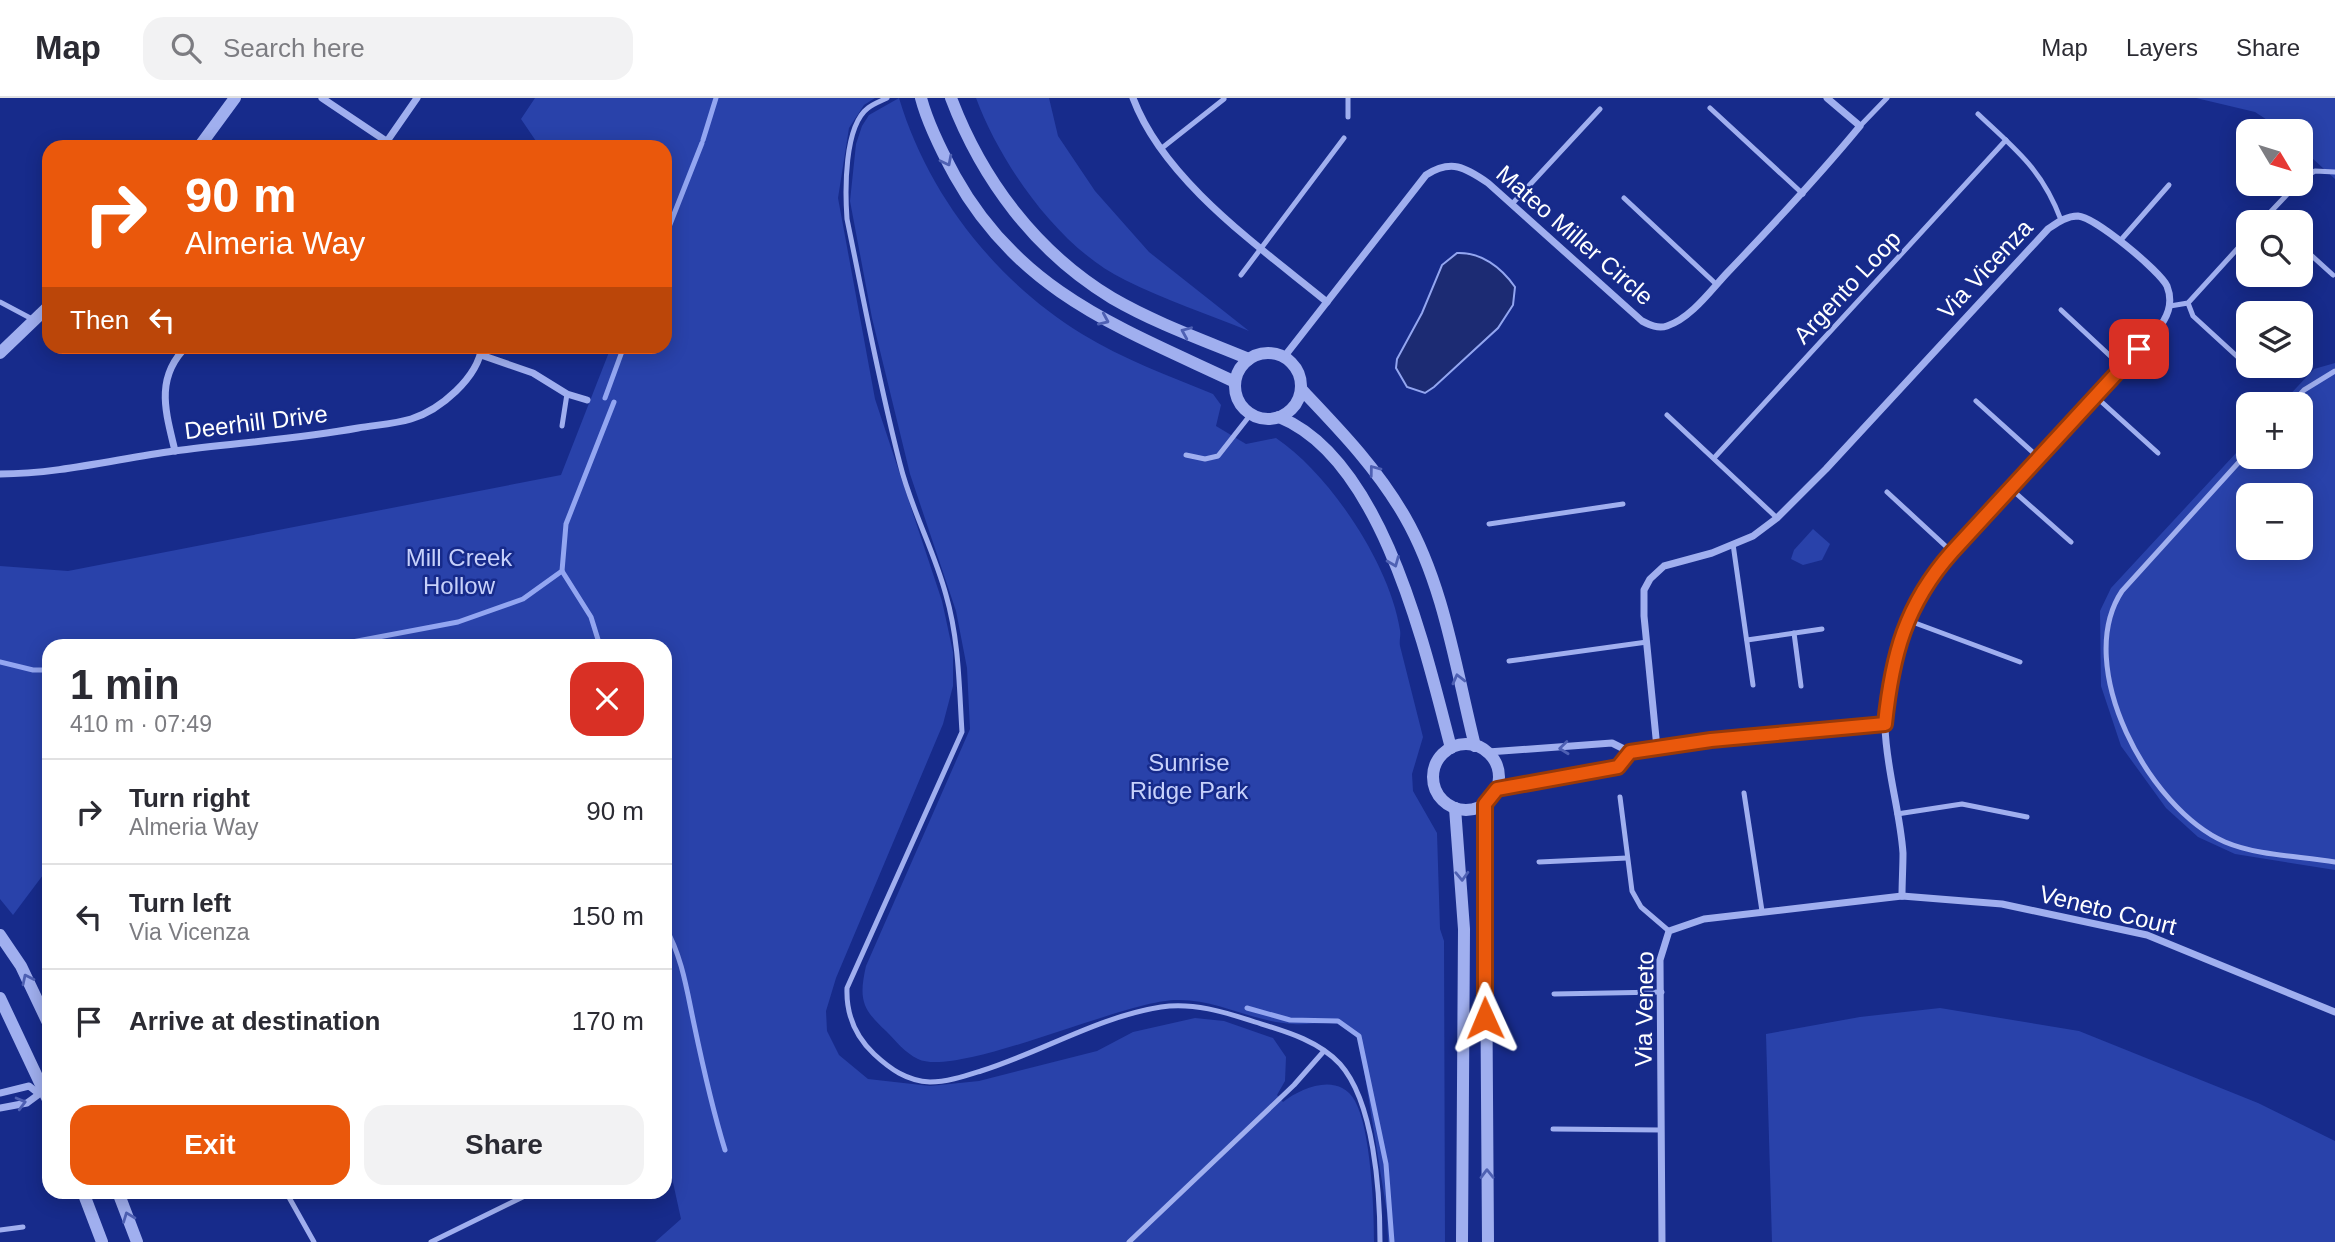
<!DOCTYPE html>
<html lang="en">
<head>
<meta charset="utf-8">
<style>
  :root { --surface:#fff; --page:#f2f2f3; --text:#2b2b33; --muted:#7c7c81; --line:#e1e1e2; --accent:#ea580c }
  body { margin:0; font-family:Helvetica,sans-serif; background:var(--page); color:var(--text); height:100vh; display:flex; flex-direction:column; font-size:26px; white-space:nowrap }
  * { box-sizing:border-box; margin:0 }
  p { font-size:23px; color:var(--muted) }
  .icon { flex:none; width:38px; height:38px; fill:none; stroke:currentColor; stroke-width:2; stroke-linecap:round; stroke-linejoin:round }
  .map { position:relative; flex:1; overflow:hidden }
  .side { position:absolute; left:42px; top:541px; width:630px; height:560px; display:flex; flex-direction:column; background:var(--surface); border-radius:21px; box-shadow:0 4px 18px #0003 }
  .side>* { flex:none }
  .top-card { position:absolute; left:42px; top:42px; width:630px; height:214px; border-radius:21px; box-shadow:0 4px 18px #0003; background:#ea580c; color:#fff; overflow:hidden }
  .needle { width:46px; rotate:128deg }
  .controls { position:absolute; left:2236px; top:21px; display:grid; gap:14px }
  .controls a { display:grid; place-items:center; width:77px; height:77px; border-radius:14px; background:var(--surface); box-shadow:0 4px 18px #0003; font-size:35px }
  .pin { position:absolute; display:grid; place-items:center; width:60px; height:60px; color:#fff; margin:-30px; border-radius:14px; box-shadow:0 4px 10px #0006 }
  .me { position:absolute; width:77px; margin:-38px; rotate:359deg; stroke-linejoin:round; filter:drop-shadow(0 0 5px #0008) }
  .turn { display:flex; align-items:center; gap:24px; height:147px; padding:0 28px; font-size:32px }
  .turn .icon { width:91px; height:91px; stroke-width:2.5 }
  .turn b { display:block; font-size:49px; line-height:60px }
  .then { display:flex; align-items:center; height:66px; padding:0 28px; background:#0003; gap:14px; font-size:26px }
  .round { display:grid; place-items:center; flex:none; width:74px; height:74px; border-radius:21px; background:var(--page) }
  .overview { display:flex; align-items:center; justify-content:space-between; height:119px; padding:0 28px }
  h1 { font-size:42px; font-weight:700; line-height:52px }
  .primary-button { display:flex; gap:14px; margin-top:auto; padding:14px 28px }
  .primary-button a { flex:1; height:80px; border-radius:21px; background:var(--accent); color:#fff; font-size:28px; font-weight:700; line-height:80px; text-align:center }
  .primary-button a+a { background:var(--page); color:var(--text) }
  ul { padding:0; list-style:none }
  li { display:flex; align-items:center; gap:21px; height:105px; padding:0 28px; border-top:2px solid var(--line) }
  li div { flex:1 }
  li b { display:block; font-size:26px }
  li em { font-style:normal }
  header { display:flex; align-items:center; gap:42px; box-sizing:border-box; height:98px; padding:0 35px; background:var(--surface); border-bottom:2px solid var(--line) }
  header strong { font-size:33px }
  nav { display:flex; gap:38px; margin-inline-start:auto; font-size:24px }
  .search { width:490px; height:63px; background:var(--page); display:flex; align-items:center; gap:18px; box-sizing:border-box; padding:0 24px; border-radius:21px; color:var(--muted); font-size:26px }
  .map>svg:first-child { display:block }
</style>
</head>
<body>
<header>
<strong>Map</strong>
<div class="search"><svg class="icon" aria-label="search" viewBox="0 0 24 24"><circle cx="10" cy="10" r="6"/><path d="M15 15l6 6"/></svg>Search here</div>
<nav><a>Map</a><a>Layers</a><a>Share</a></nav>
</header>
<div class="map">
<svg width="2335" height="1144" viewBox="0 0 2335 1144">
  <rect width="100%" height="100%" fill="#172b8b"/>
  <!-- green -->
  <g fill="#2942aa" fill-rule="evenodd">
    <path d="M535,0H875L864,7L849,30L838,100L875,301L942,503L953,554V588L943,626L836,880L826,913L827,933L839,957L868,981L930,988L979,983L1097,953L1133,934L1195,920L1224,923L1273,940L1286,959L1285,983L1277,997L1283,1004C1302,989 1339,974 1355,1003C1371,1032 1374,1110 1374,1144H655L681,1121L665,1048V548H49V769L13,817L0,801V468L68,473L561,377L611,249L665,248V49H540L521,21Z"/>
    <path d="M899,0C928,97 996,183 1082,236C1123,261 1169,278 1213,296L1221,307L1216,328L1246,346L1276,340C1330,376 1390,467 1400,532C1401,538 1399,542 1400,548L1423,639L1412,676L1413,693L1437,735L1440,831L1444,843L1445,1144H1388L1387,1115L1360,947C1350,915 1319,928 1293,926C1252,924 1216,900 1174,902C1118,905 957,980 918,961C905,955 895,942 886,933C861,910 859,900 866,868L970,631L967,570L956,513L910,376L872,220L850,103L856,46L862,28L869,17Z"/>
    <path d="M976,0H1049L1058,38L1095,93L1149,154L1249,233C1208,216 1165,202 1125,182C1059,150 1001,67 976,0Z"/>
    <path d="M2196,0H2335V81L2301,50V33H2284L2255,14Z"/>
    <path d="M2335,265V772L2235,756L2198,739L2166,710L2121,648L2101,588L2100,513L2111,490L2249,341V359H2301V306H2281L2314,271ZM2249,397H2301V450H2249Z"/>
    <path d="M1813,431L1830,446L1822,462L1803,467L1791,461L1794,452Z"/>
    <path d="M1940,910L2079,933L2258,1005L2335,1043V1144H1772L1766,936L1860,919Z"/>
  </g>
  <!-- water -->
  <path fill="#1c2b73" stroke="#93a6f1" stroke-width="2" d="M1457,155C1481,154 1501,169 1515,189L1513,207L1498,230L1434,289L1425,295L1407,289L1396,270L1397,261L1422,215L1442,167Z"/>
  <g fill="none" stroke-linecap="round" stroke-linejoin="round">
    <!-- stream -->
    <g stroke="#93a6f1" stroke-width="5">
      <path d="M703,42L716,0"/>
      <path d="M665,139L702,45"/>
      <path d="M605,300L624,248"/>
      <path d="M562,473L591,519L600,548"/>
      <path d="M331,548L458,524L523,501L562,473L566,426L614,304"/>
      <path d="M0,564L33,572H49"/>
      <path d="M665,829C682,858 687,893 694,926C703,969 712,1010 725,1052"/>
      <path d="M1247,910L1290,922L1338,923L1359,938L1386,1066L1392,1144"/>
    </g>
    <!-- service -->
    <g stroke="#a0afef" stroke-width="5">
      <path d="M887,0C881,3 873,6 868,10C844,28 845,93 847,121C864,203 879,285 900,366C911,411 934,452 946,497C959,542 959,587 962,634L847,890C846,917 855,938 874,956C890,971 907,983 930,984C947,984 965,978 981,973C1042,954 1098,919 1161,909C1192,904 1225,914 1255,924C1284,933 1318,942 1340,966C1374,1004 1380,1094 1380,1144"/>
      <path d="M1348,0V19"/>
      <path d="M1710,10L1803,96"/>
      <path d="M1978,16C2016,52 2042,71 2061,122"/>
      <path d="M1860,28L1887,0"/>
      <path d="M1162,50L1224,1"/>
      <path d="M2301,81L2315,73L2335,74"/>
      <path d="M1624,100L1716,186"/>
      <path d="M1512,106L1600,11"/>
      <path d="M2268,117L2276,124"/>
      <path d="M2261,124L2297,86"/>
      <path d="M2120,143L2169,87"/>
      <path d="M2301,148L2333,177"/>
      <path d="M1241,177L1344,40"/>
      <path d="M0,204L34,222"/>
      <path d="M2188,205L2193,218L2241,262"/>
      <path d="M2170,208L2188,205L2249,138"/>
      <path d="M2061,212L2122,269"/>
      <path d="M2095,298L2158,355"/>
      <path d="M1976,303L2038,359"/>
      <path d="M2291,306L2304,292L2335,273"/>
      <path d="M1667,317L1777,420"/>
      <path d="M562,328L567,296"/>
      <path d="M2249,353L2122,493C2072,568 2149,711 2225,744C2258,758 2300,758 2335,764"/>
      <path d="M1186,357L1205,361L1218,358L1251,316"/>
      <path d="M1714,360L2006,42"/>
      <path d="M2010,390L2071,444"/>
      <path d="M1887,394L1952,454"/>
      <path d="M1489,426L1623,406"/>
      <path d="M1733,446L1753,587"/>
      <path d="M1907,522L2020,564"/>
      <path d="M1794,535L1801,588"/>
      <path d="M1747,542L1822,531"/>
      <path d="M1509,563L1647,544"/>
      <path d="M1744,695L1762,813"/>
      <path d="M1620,699L1632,793L1641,809L1669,833"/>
      <path d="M1897,716L1962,706L2027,719"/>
      <path d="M1539,764L1627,760"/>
      <path d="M1554,896L1662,894"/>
      <path d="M1553,1031L1661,1032"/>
      <path d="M286,1094L314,1144"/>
      <path d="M0,1132L23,1129"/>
      <path d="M431,1144L533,1094"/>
      <path d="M1129,1144L1294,987L1324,953"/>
    </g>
    <!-- minor -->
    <g stroke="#a0afef" stroke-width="7">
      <path d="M322,0L395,49"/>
      <path d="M1133,0C1164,83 1260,149 1327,204"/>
      <path d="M383,49L417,0"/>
      <path d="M481,257L533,275L567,296L587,302"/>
      <path d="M1284,259L1426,77C1451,61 1465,69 1488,85L1642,223C1650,227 1658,231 1667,228C1691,220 1711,192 1727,175C1773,127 1818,79 1860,28L1827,0"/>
      <path d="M175,353C166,315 154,280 187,248"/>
      <path d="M0,376C58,376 116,361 174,353C235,345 297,341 358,330C375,327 394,326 411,321C440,312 478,280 482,248"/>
      <path d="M1657,650L1644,518V492L1650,481L1664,468L1712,455L1753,438L1777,420L1826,371L2048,131C2057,125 2066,118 2078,118C2095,119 2160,173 2167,188C2174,206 2167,220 2156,234L1946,461C1909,508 1883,567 1885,628C1886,671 1900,712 1903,755C1903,769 1902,784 1902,798"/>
      <path d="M1488,654L1612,645L1630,654L1711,642L1885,626"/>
      <path d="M1497,691L1618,669L1630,654"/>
      <path d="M0,995L29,988L38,995"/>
      <path d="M0,1010L27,1005L46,991"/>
      <path d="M1662,1144L1660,862L1669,833L1704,821L1902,798L2002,806L2147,837L2335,914"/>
    </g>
    <!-- tertiary -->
    <g stroke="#a0afef" stroke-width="12">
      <path d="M921,0C928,27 942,54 955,78C1020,195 1121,230 1235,284"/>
      <path d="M951,0C982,82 1036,154 1112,200C1155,225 1203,242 1249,261"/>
      <path d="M199,49L235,0"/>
      <path d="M0,255L49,208"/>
      <circle cx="1268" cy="288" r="33"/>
      <path d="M1301,291C1339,331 1377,370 1405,419C1444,487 1456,572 1475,648"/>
      <path d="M1279,319C1383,361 1425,551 1451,650"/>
      <circle cx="1466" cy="679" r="33"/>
      <path d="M1485,706L1488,1144"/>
      <path d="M1455,710L1464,831L1462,1144"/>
      <path d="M0,837L21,868L49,927"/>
      <path d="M0,900L49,1004"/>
      <path d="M83,1094L102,1144"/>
      <path d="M118,1094L137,1144"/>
    </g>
  </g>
  <!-- one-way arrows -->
  <defs><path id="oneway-chevron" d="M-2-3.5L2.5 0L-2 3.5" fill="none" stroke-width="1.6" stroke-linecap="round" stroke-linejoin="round" transform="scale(1.75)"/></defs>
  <g stroke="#4e60b3">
    <use href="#oneway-chevron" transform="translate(947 63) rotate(63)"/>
    <use href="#oneway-chevron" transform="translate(1104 222) rotate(24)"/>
    <use href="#oneway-chevron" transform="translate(1186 234) rotate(-157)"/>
    <use href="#oneway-chevron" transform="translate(1374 372) rotate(-127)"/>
    <use href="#oneway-chevron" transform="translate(1394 464) rotate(68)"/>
    <use href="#oneway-chevron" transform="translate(1458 581) rotate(-104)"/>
    <use href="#oneway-chevron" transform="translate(1564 650) rotate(174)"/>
    <use href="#oneway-chevron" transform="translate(1462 778) rotate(88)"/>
    <use href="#oneway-chevron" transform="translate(27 881) rotate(-116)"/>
    <use href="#oneway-chevron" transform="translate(21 1005) rotate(-15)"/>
    <use href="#oneway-chevron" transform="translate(1487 1076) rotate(-91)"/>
    <use href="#oneway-chevron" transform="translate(128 1119) rotate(-111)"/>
  </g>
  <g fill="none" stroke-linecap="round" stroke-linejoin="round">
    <!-- route casing -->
    <g stroke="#983908" stroke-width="18">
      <path id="route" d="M1485,920V706L1497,691L1618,669L1630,654L1711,642L1885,626C1892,558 1905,507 1952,454L2139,251"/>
    </g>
    <!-- route -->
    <use href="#route" stroke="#ea580c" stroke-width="12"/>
  </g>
  <g text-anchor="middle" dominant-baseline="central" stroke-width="5" stroke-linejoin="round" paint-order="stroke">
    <!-- street labels -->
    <g font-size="24" fill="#fff" stroke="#172b8b">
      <text transform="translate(1575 137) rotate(41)">Mateo Miller Circle</text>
      <text transform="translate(1985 171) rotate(-47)">Via Vicenza</text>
      <text transform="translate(1847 189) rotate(-47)">Argento Loop</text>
      <text transform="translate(256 324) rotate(-7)">Deerhill Drive</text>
      <text transform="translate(2108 812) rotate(14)">Veneto Court</text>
      <text transform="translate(1644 911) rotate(-89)">Via Veneto</text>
    </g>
    <!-- park labels -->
    <g font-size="24" fill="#c7d1fb" stroke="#172b8b">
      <text x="459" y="459">Mill Creek<tspan x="459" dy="28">Hollow</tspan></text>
      <text x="1189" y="664">Sunrise<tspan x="1189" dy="28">Ridge Park</tspan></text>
    </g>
  </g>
</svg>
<div class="controls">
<a><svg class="needle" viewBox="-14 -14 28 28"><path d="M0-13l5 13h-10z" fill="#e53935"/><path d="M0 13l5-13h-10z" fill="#7c7c81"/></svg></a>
<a><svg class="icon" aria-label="search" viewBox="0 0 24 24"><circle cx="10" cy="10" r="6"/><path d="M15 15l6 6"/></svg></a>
<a><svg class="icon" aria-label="layers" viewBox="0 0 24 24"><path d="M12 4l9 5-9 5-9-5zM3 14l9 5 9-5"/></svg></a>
<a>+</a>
<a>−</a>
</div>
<div class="pin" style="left:2139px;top:251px;background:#d93025"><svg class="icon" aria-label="arrive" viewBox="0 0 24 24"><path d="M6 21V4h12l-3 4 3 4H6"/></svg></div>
<svg class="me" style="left:1485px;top:920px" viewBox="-20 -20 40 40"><path d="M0-17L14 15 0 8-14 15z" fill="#ea580c" stroke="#fff" stroke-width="4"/></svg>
<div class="top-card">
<div class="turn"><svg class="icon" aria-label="right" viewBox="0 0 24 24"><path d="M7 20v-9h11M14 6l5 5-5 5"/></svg><div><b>90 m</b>Almeria Way</div></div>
<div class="then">Then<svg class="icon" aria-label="left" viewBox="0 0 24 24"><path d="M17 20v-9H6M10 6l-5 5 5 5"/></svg></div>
</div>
<section class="side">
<div class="overview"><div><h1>1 min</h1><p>410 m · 07:49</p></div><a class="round" style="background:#d93025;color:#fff"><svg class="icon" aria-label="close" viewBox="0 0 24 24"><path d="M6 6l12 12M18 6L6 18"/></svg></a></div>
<ul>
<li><svg class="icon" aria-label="right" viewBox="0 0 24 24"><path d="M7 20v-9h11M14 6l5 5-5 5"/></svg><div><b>Turn right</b><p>Almeria Way</p></div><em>90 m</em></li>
<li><svg class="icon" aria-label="left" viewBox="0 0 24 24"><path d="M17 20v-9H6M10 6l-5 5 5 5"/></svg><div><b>Turn left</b><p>Via Vicenza</p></div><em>150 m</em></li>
<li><svg class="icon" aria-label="arrive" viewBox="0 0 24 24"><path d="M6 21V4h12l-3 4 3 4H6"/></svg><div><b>Arrive at destination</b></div><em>170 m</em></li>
</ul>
<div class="primary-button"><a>Exit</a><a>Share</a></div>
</section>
</div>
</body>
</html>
